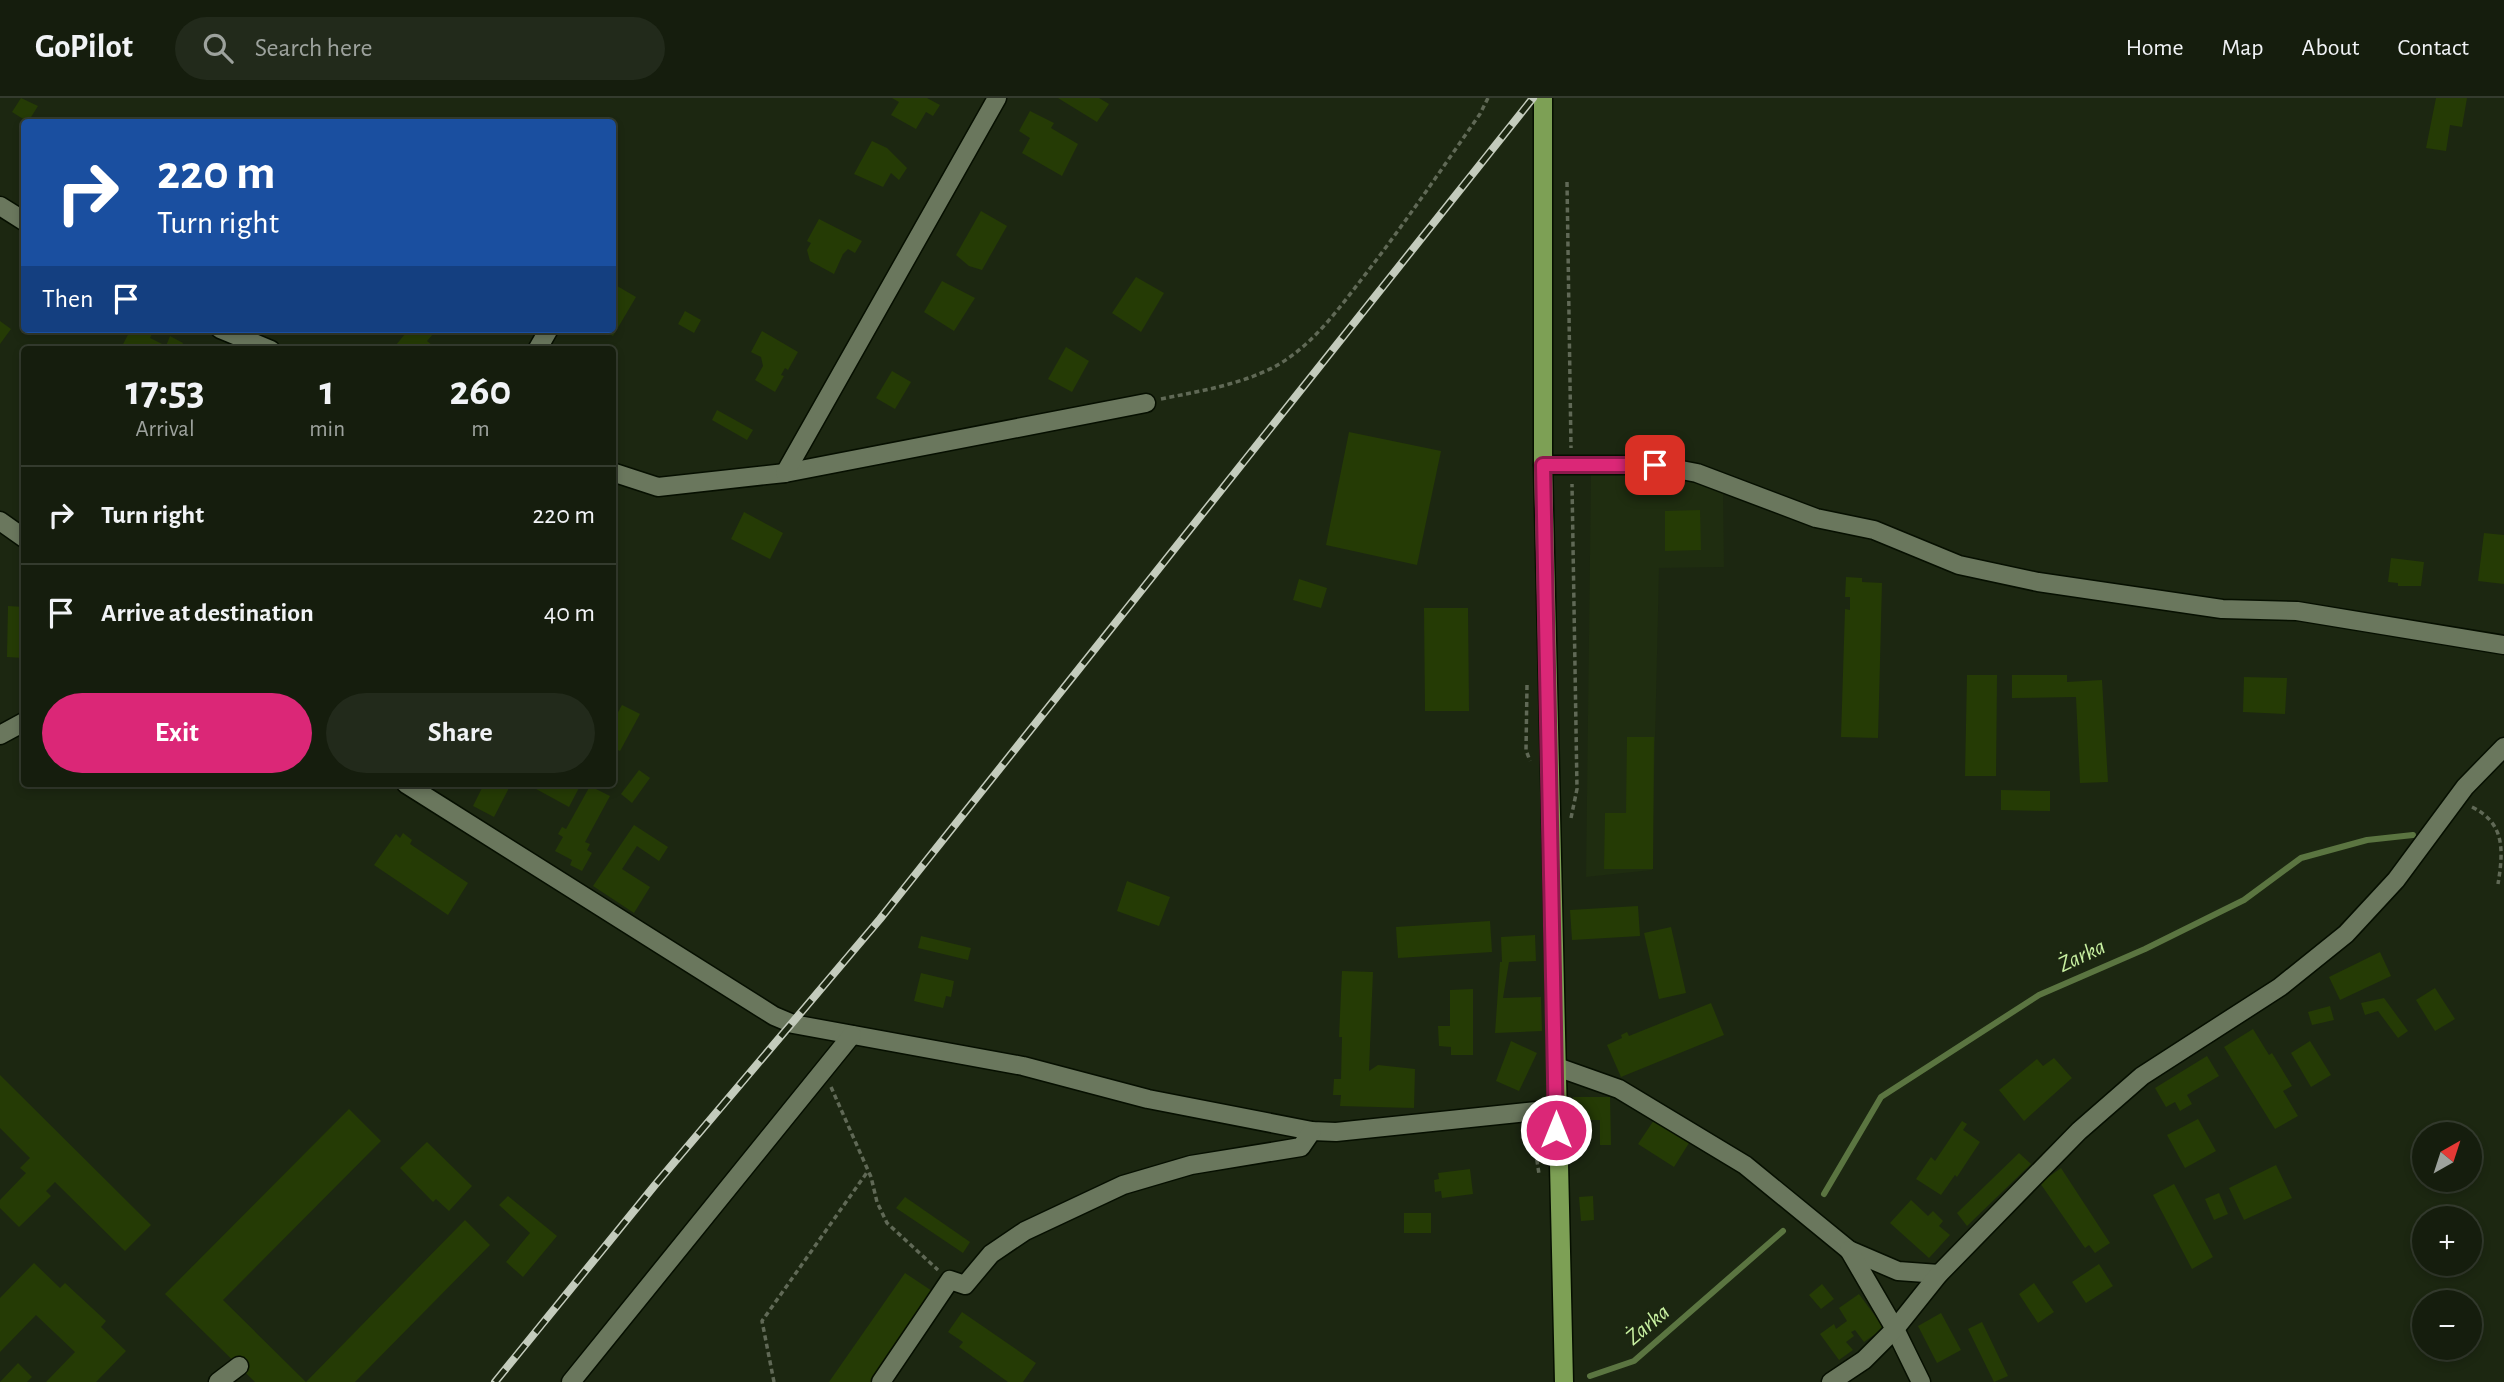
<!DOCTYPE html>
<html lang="en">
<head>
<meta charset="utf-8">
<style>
  :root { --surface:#151d0d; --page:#222a1b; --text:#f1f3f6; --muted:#9da29d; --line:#343b2e; --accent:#db2777 }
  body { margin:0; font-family:"Alegreya Sans",sans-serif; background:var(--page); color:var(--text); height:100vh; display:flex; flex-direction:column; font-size:26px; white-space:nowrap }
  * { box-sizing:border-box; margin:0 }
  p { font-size:23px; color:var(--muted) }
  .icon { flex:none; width:38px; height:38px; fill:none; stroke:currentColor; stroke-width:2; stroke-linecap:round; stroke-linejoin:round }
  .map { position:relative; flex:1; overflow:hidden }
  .panel { position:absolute; left:21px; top:248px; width:595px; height:441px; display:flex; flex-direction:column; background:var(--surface); border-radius:7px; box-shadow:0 4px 10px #0003,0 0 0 2px var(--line) }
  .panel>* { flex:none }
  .hud { position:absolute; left:21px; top:21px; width:595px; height:214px; border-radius:7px; box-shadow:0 4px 10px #0003,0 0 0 2px var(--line); background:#1a4fa0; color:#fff; overflow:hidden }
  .needle { width:46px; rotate:39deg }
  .buttons { position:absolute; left:2412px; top:1024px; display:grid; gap:14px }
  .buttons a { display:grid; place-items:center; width:70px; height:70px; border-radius:50%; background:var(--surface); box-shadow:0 4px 10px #0003,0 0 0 2px var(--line); font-size:35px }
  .pin { position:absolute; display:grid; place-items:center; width:60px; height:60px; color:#fff; margin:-30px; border-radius:14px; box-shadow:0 4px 10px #0006 }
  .me { position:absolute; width:77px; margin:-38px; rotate:0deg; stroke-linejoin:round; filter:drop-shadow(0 0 5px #0008) }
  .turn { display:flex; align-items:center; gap:24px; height:147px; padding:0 21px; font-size:32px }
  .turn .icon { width:91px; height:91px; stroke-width:2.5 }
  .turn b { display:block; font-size:49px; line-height:60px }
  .then { display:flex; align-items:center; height:66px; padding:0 21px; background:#0003; gap:14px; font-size:26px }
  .eta { display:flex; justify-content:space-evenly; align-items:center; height:119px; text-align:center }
  .eta b { font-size:42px; font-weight:700; line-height:49px }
  .cta { display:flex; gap:14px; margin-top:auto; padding:14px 21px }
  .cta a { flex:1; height:80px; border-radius:42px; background:var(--accent); color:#fff; font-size:28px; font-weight:700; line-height:80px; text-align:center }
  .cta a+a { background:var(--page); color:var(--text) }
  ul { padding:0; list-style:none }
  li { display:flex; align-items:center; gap:21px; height:98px; padding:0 21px; border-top:2px solid var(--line) }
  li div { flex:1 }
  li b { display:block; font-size:26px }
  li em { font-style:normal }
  header { display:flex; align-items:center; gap:42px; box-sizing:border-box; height:98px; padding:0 35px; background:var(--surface); border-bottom:2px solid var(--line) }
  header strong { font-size:33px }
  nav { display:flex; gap:38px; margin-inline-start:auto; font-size:24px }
  .search { width:490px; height:63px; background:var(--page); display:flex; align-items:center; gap:18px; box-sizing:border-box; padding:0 24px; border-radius:38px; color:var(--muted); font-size:26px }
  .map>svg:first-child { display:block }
</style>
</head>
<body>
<header>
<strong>GoPilot</strong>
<div class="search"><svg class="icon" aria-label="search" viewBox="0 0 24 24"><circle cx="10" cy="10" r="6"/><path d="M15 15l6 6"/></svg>Search here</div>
<nav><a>Home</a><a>Map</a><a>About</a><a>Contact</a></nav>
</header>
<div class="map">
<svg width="2504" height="1284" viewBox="0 0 2504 1284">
  <rect width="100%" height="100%" fill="#1c2711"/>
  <!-- built -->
  <path fill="#1f2d10" d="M1591,377H1659L1692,381L1723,391L1724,469L1659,470L1652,772L1586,779Z"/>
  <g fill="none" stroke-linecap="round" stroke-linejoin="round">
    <!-- stream -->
    <g stroke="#5b7541" stroke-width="6">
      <path d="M1824,1096L1881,999L2039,897L2145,851L2244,802L2301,760L2367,742L2413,737"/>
      <path d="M1590,1278L1634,1263L1783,1133"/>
    </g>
  </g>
  <!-- building -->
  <g fill="#253b05">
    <path d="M21,0L38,8L28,24L12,14Z"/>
    <path d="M892,0H927L940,7L933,18L926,14L916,31L891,17L899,4Z"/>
    <path d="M1058,0H1099L1109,6L1097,24Z"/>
    <path d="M2436,0H2467L2462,29L2450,27L2446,53L2426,50Z"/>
    <path d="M1030,13L1054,25L1051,30L1078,46L1062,78L1022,55L1030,40L1019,33Z"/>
    <path d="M872,43L887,50L907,70L899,82L891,75L883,89L854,76Z"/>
    <path d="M981,113L1007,128L982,172L969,168L956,157Z"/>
    <path d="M819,121L862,143L855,155L848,151L843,156L834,176L810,163L807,152L811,145L807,143Z"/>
    <path d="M1136,179L1164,195L1141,234L1112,215Z"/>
    <path d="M942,183L975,200L954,233L924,214Z"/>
    <path d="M612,185L636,199L613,238L601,231H612Z"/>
    <path d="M685,213L701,222L694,235L678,226Z"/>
    <path d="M0,223L11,231L0,246Z"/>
    <path d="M131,231L137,233L138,231H154L150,240L166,248L170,238L183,245L180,252H120Z"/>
    <path d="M409,231H425L433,236L427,243L438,252H392Z"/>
    <path d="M762,233L798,254L788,272L785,270L781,277L784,278L775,294L755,282L763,268L761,259L751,254Z"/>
    <path d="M1066,249L1089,263L1072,294L1048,281Z"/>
    <path d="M892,273L911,284L895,311L876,300Z"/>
    <path d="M717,312L753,332L747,342L712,322Z"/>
    <path d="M1349,334L1441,353L1417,467L1326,447Z"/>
    <path d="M1700,412L1701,452L1665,453V413Z"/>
    <path d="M744,414L783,435L770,461L731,441Z"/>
    <path d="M2484,435L2504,437V486L2478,483Z"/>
    <path d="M2391,460L2424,464L2421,488H2398V485L2388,484Z"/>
    <path d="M1846,479L1862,480V484L1882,485L1878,640L1841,639L1845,511L1850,512V499H1845Z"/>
    <path d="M1299,481L1327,490L1321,510L1293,502Z"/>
    <path d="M8,508L24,509V560L7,559Z"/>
    <path d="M1424,510H1468L1469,613H1425Z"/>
    <path d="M1967,577H1997L1996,678H1965Z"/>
    <path d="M2012,577H2067V584L2102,582L2108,684L2080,685L2076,599L2012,600Z"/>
    <path d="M2244,579L2287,580L2285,616L2243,614Z"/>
    <path d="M622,607L640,616L620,653L612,649V625Z"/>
    <path d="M1627,639H1654L1653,771H1604L1605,715H1626Z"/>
    <path d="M639,672L650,680L632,705L621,696Z"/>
    <path d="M484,686H511L494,719L473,708Z"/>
    <path d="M527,686H581L569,709Z"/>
    <path d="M590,688L610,698L585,744L590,746L587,752L592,755L582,773L570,767L572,762L555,753L563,739L558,736L562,729L566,731Z"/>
    <path d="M2001,692L2050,693V713L2001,712Z"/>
    <path d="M634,727L668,749L659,763L637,748L622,771L650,789L634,815L593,788Z"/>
    <path d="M403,735L412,742L410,746L468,785L448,817L374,767L396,736L400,740Z"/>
    <path d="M1127,783L1170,799L1159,828L1117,813Z"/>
    <path d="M1638,808L1640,838L1572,842L1570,812Z"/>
    <path d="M1490,823L1492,854L1398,860L1396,829Z"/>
    <path d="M1671,829L1686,895L1659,901L1644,835Z"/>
    <path d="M1535,837L1536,863L1509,864L1503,900L1541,899L1542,933L1495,935L1500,864H1502L1501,839Z"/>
    <path d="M921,838L971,850L968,862L918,850Z"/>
    <path d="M2380,854L2391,878L2340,902L2329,879Z"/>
    <path d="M1342,873L1373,874L1369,973L1378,967L1415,971L1414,1010L1340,1008L1341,997H1333L1334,981H1341L1342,939H1339Z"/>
    <path d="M921,875L954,883L951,899L946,898L943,910L914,903Z"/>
    <path d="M2435,890L2455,921L2435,933L2416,902Z"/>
    <path d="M1473,891V957H1451V949L1439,948L1438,928H1450V892Z"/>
    <path d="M2384,900L2408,933L2398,940L2378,913L2365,917L2361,905Z"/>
    <path d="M1711,905L1724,937L1621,979L1607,947L1622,940L1621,937L1627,934L1629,938Z"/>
    <path d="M2330,908L2334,922L2312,927L2308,914Z"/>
    <path d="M2253,931L2269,957L2272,955L2292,988L2283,993L2298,1018L2275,1031L2224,949Z"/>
    <path d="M1511,943L1537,955L1519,993L1496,983Z"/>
    <path d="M2310,943L2331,977L2311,989L2291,955Z"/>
    <path d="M2207,958L2219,978L2187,997L2192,1006L2180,1013L2175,1004L2166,1009L2155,990Z"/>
    <path d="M2054,960L2072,980L2024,1023L1999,992L2037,961L2043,968Z"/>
    <path d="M0,977L151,1127L125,1153L55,1084L46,1093L51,1098L19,1129L0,1110V1102L26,1075L20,1070L30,1060L0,1030Z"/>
    <path d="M1573,999H1610L1611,1047H1600V1022H1573Z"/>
    <path d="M349,1011L381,1043L223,1202L306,1284L465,1122L490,1147L355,1284H255L165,1196Z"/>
    <path d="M2198,1021L2216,1053L2185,1070L2167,1037Z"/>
    <path d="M1654,1022L1689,1045L1674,1069L1638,1046Z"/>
    <path d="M1962,1023L1967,1026L1963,1032L1980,1044L1957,1079L1955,1077L1941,1097L1916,1081L1931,1059L1935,1063Z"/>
    <path d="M427,1044L472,1088L449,1113L436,1101L433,1104L400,1070Z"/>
    <path d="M2019,1055L2031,1066L1967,1128L1957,1115Z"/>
    <path d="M2276,1067L2292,1100L2244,1122L2229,1090Z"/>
    <path d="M2061,1070L2110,1145L2095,1155L2089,1147L2085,1150L2040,1085Z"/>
    <path d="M1470,1071L1473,1096L1442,1100L1441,1093L1435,1094L1434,1082L1439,1081L1438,1075Z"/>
    <path d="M2174,1086L2213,1159L2192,1171L2153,1097Z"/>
    <path d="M2219,1095L2228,1116L2214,1122L2205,1101Z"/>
    <path d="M508,1098L557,1138L523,1179L506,1164L530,1135L499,1107Z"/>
    <path d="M1593,1098L1594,1122L1581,1123L1579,1099Z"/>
    <path d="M905,1099L970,1144L963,1155L896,1110Z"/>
    <path d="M1911,1102L1928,1118L1933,1113L1943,1123L1939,1128L1950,1137L1929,1160L1890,1125Z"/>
    <rect x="1404" y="1115" width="27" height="20"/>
    <path d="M34,1165L60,1190L65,1185L106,1223L101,1229L126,1253L96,1284H46L75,1254L36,1217L0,1254V1200Z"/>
    <path d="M2099,1166L2113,1188L2086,1205L2072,1184Z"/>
    <path d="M905,1175L935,1195L873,1284H829Z"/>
    <path d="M2034,1185L2054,1214L2038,1225L2019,1196Z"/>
    <path d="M1822,1186L1834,1201L1821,1211L1809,1197Z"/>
    <path d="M1859,1196L1884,1230L1864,1244L1855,1232L1851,1234L1854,1238L1846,1244L1853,1252L1839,1262L1820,1236L1834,1226L1836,1231L1847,1223L1839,1210Z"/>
    <path d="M962,1214L1036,1265L1023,1284H1008L959,1249L963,1244L948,1234Z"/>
    <path d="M1941,1215L1961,1252L1937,1265L1918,1228Z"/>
    <path d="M1982,1224L2008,1278L1994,1284L1968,1231Z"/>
    <path d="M18,1265L32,1279L27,1284H0Z"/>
  </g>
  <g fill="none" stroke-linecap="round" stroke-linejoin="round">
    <!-- minor casing -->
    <g stroke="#060f00" stroke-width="21">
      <g id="minor">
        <path d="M0,108L24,123"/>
        <path d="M220,231L271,252"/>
        <path d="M537,252L549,231"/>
        <path d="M1543,367H1655L1697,375L1816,420L1874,432L1959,467L2038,484L2222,511L2297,513L2504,547"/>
        <path d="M612,374L658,389L785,375L1146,305"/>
        <path d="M785,375L997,0"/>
        <path d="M0,423L24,440"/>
        <path d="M0,637L24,624"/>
        <path d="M406,686L774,918L793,926L1023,968L1148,1001L1312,1033L1336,1034L1556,1011"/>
        <path d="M1557,969L1619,991L1745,1067L1849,1152L1898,1173L1939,1176"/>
        <path d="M1849,1152L1895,1231L1921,1284"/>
        <path d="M218,1284L239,1268"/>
        <path d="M571,1284L852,937"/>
        <path d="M881,1284L950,1182L965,1187L991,1156L1025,1133L1123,1087L1191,1067L1301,1049L1312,1033"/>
        <path d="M1831,1284L1864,1262L1895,1231L1939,1176L2079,1033L2142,978L2280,889L2346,836L2396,782L2465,689L2504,649"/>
      </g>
    </g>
    <!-- major casing -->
    <g stroke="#060f00" stroke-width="21">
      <path id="major" d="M1543,0V367L1564,1284"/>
    </g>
    <!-- path -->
    <g stroke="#606956" stroke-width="3.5" stroke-dasharray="5 3.5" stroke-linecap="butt">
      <path d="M1567,84L1571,350"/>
      <path d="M1161,301C1200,293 1239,287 1274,269C1311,249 1337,213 1361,182C1403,128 1441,72 1480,16L1488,0"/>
      <path d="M1527,587L1526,652L1530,663"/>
      <path d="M2472,709C2504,725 2504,750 2498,786"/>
      <path d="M1571,720L1577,691L1572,386"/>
      <path d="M831,989L871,1079L877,1104L887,1125L938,1172"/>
      <path d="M1525,1034L1533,1036L1539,1076"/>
      <path d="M774,1284L762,1223L868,1073"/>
    </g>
    <!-- minor -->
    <use href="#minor" stroke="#6a775d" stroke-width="18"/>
    <!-- major -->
    <use href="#major" stroke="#7da055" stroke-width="18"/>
    <!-- rail casing -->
    <g stroke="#c3cbbc" stroke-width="8">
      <path id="rail" d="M495,1284L655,1087L880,821L1533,0"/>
    </g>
    <!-- rail -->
    <use href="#rail" stroke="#1c2711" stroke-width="5" stroke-dasharray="16" stroke-linecap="butt"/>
  </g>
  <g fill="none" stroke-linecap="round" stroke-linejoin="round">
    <!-- route casing -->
    <g stroke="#8e194d" stroke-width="18">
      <path id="route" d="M1556,1032L1543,367H1655"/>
    </g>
    <!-- route -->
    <use href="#route" stroke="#db2777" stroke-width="12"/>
  </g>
  <g text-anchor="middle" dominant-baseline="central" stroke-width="6" stroke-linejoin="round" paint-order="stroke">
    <!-- water labels -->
    <g font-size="23" font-style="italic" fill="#c8f0a1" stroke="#1c2711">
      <text transform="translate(2082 858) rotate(-25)">Żarka</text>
      <text transform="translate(1648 1227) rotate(-40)">Żarka</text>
    </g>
  </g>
</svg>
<div class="buttons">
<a><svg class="needle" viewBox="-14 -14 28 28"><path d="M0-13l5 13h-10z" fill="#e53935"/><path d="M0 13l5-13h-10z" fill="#9da29d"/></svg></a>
<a>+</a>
<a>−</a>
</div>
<div class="pin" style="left:1655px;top:367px;background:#d93025"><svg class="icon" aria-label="arrive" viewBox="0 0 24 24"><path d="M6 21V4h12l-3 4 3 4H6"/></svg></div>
<svg class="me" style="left:1556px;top:1032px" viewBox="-20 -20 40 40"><circle r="17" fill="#db2777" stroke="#fff" stroke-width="3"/><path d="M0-11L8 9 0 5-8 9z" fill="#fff"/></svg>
<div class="hud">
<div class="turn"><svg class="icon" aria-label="right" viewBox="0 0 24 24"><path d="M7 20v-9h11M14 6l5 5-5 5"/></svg><div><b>220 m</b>Turn right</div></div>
<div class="then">Then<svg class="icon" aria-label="arrive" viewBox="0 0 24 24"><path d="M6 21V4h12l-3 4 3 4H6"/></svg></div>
</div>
<section class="panel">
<div class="eta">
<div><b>17:53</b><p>Arrival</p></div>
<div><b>1</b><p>min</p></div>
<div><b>260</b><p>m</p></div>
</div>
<ul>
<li><svg class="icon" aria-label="right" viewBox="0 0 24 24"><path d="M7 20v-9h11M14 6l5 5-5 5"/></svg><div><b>Turn right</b></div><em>220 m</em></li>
<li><svg class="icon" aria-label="arrive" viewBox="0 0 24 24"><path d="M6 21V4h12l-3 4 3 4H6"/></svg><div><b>Arrive at destination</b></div><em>40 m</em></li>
</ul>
<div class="cta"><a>Exit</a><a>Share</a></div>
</section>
</div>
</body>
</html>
